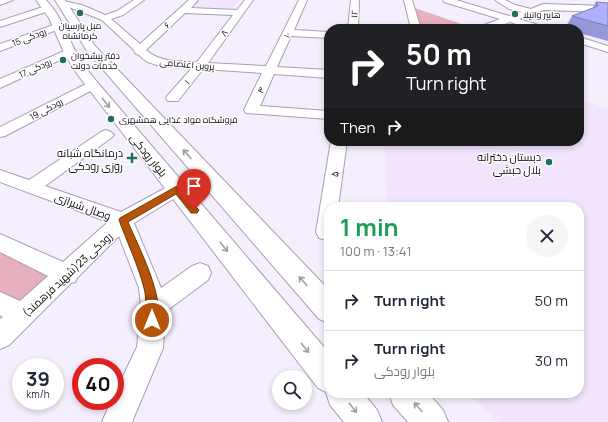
<!DOCTYPE html>
<html lang="en">
<head>
<meta charset="utf-8">
<style>
  :root { --surface:#fff; --page:#f6f6f7; --text:#1f2937; --muted:#747a83; --line:#e0e1e3 }
  body { margin:0; font-family:Manrope,Cairo,sans-serif; background:var(--page); color:var(--text); height:100vh; display:flex; flex-direction:column; font-size:15px; white-space:nowrap }
  * { box-sizing:border-box; margin:0 }
  p { font-size:13px; color:var(--muted) }
  .icon { flex:none; width:22px; height:22px; fill:none; stroke:currentColor; stroke-width:2; stroke-linecap:round; stroke-linejoin:round }
  .map { position:relative; flex:1; overflow:hidden }
  .panel { position:absolute; left:324px; top:202px; width:260px; height:196px; display:flex; flex-direction:column; background:var(--surface); border-radius:16px; box-shadow:0 2px 6px #0003 }
  .panel>* { flex:none }
  .banner { position:absolute; left:324px; top:24px; width:260px; height:122px; border-radius:16px; box-shadow:0 2px 6px #0003; background:#202124; color:#fff; overflow:hidden }
  .buttons { position:absolute; left:272px; top:370px; display:grid; gap:8px }
  .buttons a { display:grid; place-items:center; width:40px; height:40px; border-radius:50%; background:var(--surface); box-shadow:0 2px 6px #0003; font-size:20px }
  .speed { position:absolute; left:12px; top:358px; display:flex; gap:8px; font-size:20px; font-weight:700; text-align:center }
  .speed>* { display:grid; place-content:center; width:52px; height:52px; border-radius:50%; background:var(--surface); box-shadow:0 2px 6px #0003; line-height:1 }
  .speed small { font-size:10px; font-weight:400 }
  .speed .limit { border:6px solid #d22; background:#fff; color:#111 }
  .pin { position:absolute; display:grid; place-items:center; width:34px; height:34px; color:#fff; margin:-41px -17px; border-radius:50% 50% 50% 0; rotate:-45deg; box-shadow:0 0 4px #0007 }
  .pin .icon { rotate:45deg }
  .me { position:absolute; width:44px; margin:-22px; rotate:0deg; stroke-linejoin:round; filter:drop-shadow(0 0 3px #0008) }
  .turn { display:flex; align-items:center; gap:14px; height:84px; padding:0 16px; font-size:18px }
  .turn .icon { width:52px; height:52px; stroke-width:2.5 }
  .turn b { display:block; font-size:28px; line-height:34px }
  .then { display:flex; align-items:center; height:38px; padding:0 16px; background:#0003; gap:8px; font-size:15px }
  .round { display:grid; place-items:center; flex:none; width:42px; height:42px; border-radius:21px; background:var(--page) }
  .head { display:flex; align-items:center; justify-content:space-between; height:68px; padding:0 16px }
  h1 { font-size:24px; font-weight:700; line-height:30px; color:#1e9e55 }
  ul { padding:0; list-style:none }
  li { display:flex; align-items:center; gap:12px; height:60px; padding:0 16px; border-top:1px solid var(--line) }
  li div { flex:1 }
  li b { display:block; font-size:15px }
  li em { font-style:normal }
  .map>svg:first-child { display:block }
</style>
</head>
<body>
<div class="map">
<svg width="608" height="422" viewBox="0 0 608 422">
  <rect width="100%" height="100%" fill="#f5eefc"/>
  <!-- built -->
  <g fill="#f2e4fd">
    <path d="M199,0H240L230,11L188,9Z"/>
    <path d="M579,99L608,109V422H498L468,393H579V207H387L384,141H579Z"/>
  </g>
  <!-- green -->
  <g fill="#e8b0bf">
    <path d="M415,8L473,28L420,29Z"/>
    <path d="M0,250L56,278L25,307L0,294Z"/>
  </g>
  <g fill="none" stroke-linecap="round" stroke-linejoin="round">
    <!-- minor casing -->
    <g stroke="#aa9eb5" stroke-width="2">
      <g id="minor">
        <path d="M0,0H13L0,5Z"/>
        <path d="M134,0H144L123,15L111,19L140,44L189,0H198L191,8L237,10L245,0H253L208,63L266,66L299,0H307L294,30L329,32V38L291,36L277,67L329,70V78L274,74L260,106L329,111V119L246,113L244,110L262,73L203,69L178,101H168L166,98L168,95L192,68C177,67 162,68 148,62C143,60 141,55 135,53L134,50L102,20L59,3L63,1L82,5L105,15L117,11ZM185,13L233,15L197,62C178,61 161,63 146,50Z"/>
        <path d="M351,0H359L358,29H348Z"/>
        <path d="M404,0H412L421,29H411Z"/>
        <path d="M443,0H456L509,16L522,12L509,9L495,0H505L515,5L531,9L543,4L608,6V12L544,10L519,19L545,27L547,29H532L510,22L491,29H477L479,27L500,19L444,2Z"/>
        <path d="M49,5L53,8L52,10L0,27V21Z"/>
        <path d="M59,23L64,26L62,28L0,51V44Z"/>
        <path d="M579,37L608,46V52L579,43Z"/>
        <path d="M69,49L73,50L74,52L73,54L0,88V79Z"/>
        <path d="M92,81L96,82L98,85L96,88L5,136L0,137V127Z"/>
        <path d="M106,130L111,132L114,135L111,138L45,186L121,212L171,185L177,183L183,185L186,189L183,193L134,223L161,288L192,266L200,263L208,266L211,273L208,280L165,312L163,348L132,422H102L111,401H115V393L137,347L141,307L139,288L119,236L77,278L75,282L71,283L9,345L0,349V319L3,317L0,315V292L20,301L48,276L0,252V234L63,262L108,222L0,182V170L29,180L101,132Z"/>
        <path d="M331,141H347L338,207H329V239L326,240L319,238L316,232Z"/>
      </g>
    </g>
    <!-- major casing -->
    <g stroke="#aa9eb5" stroke-width="2">
      <g id="major">
        <path d="M36,0H46C61,15 67,36 77,54C82,64 90,73 97,82L329,353V393H363L377,410L382,422H344L330,405L326,392L318,388L78,75L65,55L49,18Z"/>
        <path d="M55,0H65L95,46L329,290V323L319,319L87,51Z"/>
        <path d="M389,393H428L443,410L448,422H408L393,405Z"/>
      </g>
    </g>
    <!-- minor -->
    <use href="#minor" fill="#fff" fill-rule="evenodd"/>
    <!-- major -->
    <use href="#major" fill="#fff" fill-rule="evenodd"/>
  </g>
  <!-- wall -->
  <path fill="#9798da" d="M596,2L608,3V41L579,33V29H568L565,28L572,16L592,9Z"/>
  <!-- building -->
  <path fill="#b0b1fd" stroke="#7b7cb1" d="M596,2L608,3V26L572,16L598,6Z"/>
  <!-- one-way arrows -->
  <defs><path id="oneway-shaft" d="M-6 0H5M1.5-3L5.5 0L1.5 3" fill="none" stroke-width="1.6" stroke-linecap="round" stroke-linejoin="round"/></defs>
  <g stroke="#9f9ea1">
    <use href="#oneway-shaft" transform="translate(106 103) rotate(51)"/>
    <use href="#oneway-shaft" transform="translate(187 154) rotate(-132)"/>
    <use href="#oneway-shaft" transform="translate(224 247) rotate(51)"/>
    <use href="#oneway-shaft" transform="translate(303 281) rotate(-132)"/>
    <use href="#oneway-shaft" transform="translate(305 348) rotate(51)"/>
    <use href="#oneway-shaft" transform="translate(418 407) rotate(-132)"/>
    <use href="#oneway-shaft" transform="translate(353 408) rotate(51)"/>
  </g>
  <!-- route -->
  <path fill="#b45309" stroke="#753606" d="M177,186L180,187L197,208L199,210L197,213H191L176,194L128,222C138,246 167,300 156,325L152,326L148,325C145,317 147,298 144,288C138,265 127,242 119,220L120,218Z"/>
  <!-- markers -->
  <g fill="#256c60" stroke="#fefefe" stroke-width="1.5">
    <circle cx="80" cy="13" r="4"/>
    <circle cx="515" cy="14" r="4"/>
    <circle cx="63" cy="60" r="4"/>
    <circle cx="111" cy="119" r="4"/>
    <path d="M130 152h4v4h4v4h-4v4h-4v-4h-4v-4h4z"/>
    <circle cx="549" cy="162" r="4"/>
  </g>
  <g text-anchor="middle" dominant-baseline="central" stroke-width="3" stroke-linejoin="round" paint-order="stroke">
    <!-- far-street labels -->
    <g font-size="9" fill="#100c13" stroke="#fefefe">
      <text transform="translate(354 14) rotate(-85)">۱۲</text>
      <text transform="translate(167 25) rotate(-43)">۶</text>
      <text transform="translate(224 33) rotate(-54)">۸</text>
      <text transform="translate(287 35) rotate(-65)">۱۰</text>
      <text transform="translate(29 37) rotate(-21)">رودکی 15</text>
      <text transform="translate(187 64) rotate(5)">پروین اعتصامی</text>
      <text transform="translate(35 68) rotate(-24)">رودکی 17</text>
      <text transform="translate(187 82) rotate(-51)">۱</text>
      <text transform="translate(261 90) rotate(-64)">۳</text>
      <text transform="translate(46 109) rotate(-28)">رودکی 19</text>
    </g>
    <!-- far-poi labels -->
    <g font-size="9" fill="#100c13" stroke="#fefefe" text-anchor="start">
      <text x="523" y="14">هایپر وانیلا</text>
      <text x="80" y="25" text-anchor="middle">مبل پارسیان<tspan x="80" dy="10">کرمانشاه</tspan></text>
      <text x="71" y="55">دفتر پیشخوان<tspan x="71" dy="10">خدمات دولت</tspan></text>
      <text x="119" y="119">فروشگاه مواد غذایی همشهری</text>
    </g>
    <!-- poi labels -->
    <g font-size="11" fill="#100c13" stroke="#fefefe" text-anchor="end">
      <text x="123" y="152">درمانگاه شبانه<tspan x="123" dy="13">روزی رودکی</tspan></text>
      <text x="541" y="156">دبستان دخترانه<tspan x="541" dy="13">بلال حبشی</tspan></text>
    </g>
    <!-- street labels -->
    <g font-size="11" fill="#100c13" stroke="#fefefe">
      <text transform="translate(149 155) rotate(51)">بلوار رودکی</text>
      <text transform="translate(334 174) rotate(-82)">۵</text>
      <text transform="translate(83 206) rotate(20)">وصال شیرازی</text>
      <text transform="translate(67 274) rotate(-43)">رودکی 23(شهید فرهمند)</text>
    </g>
  </g>
</svg>
<div class="buttons">
<a><svg class="icon" aria-label="search" viewBox="0 0 24 24"><circle cx="10" cy="10" r="6"/><path d="M15 15l6 6"/></svg></a>
</div>
<div class="speed"><div>39<small>km/h</small></div><div class="limit">40</div></div>
<div class="pin" style="left:194px;top:210px;background:#d93025"><svg class="icon" aria-label="arrive" viewBox="0 0 24 24"><path d="M6 21V4h12l-3 4 3 4H6"/></svg></div>
<svg class="me" style="left:152px;top:320px" viewBox="-20 -20 40 40"><circle r="17" fill="#b45309" stroke="#fff" stroke-width="3"/><path d="M0-11L8 9 0 5-8 9z" fill="#fff"/></svg>
<div class="banner">
<div class="turn"><svg class="icon" aria-label="right" viewBox="0 0 24 24"><path d="M7 20v-9h11M14 6l5 5-5 5"/></svg><div><b>50 m</b>Turn right</div></div>
<div class="then">Then<svg class="icon" aria-label="right" viewBox="0 0 24 24"><path d="M7 20v-9h11M14 6l5 5-5 5"/></svg></div>
</div>
<section class="panel">
<div class="head"><div><h1>1 min</h1><p>100 m · 13:41</p></div><a class="round"><svg class="icon" aria-label="close" viewBox="0 0 24 24"><path d="M6 6l12 12M18 6L6 18"/></svg></a></div>
<ul>
<li><svg class="icon" aria-label="right" viewBox="0 0 24 24"><path d="M7 20v-9h11M14 6l5 5-5 5"/></svg><div><b>Turn right</b></div><em>50 m</em></li>
<li><svg class="icon" aria-label="right" viewBox="0 0 24 24"><path d="M7 20v-9h11M14 6l5 5-5 5"/></svg><div><b>Turn right</b><p>بلوار رودکی</p></div><em>30 m</em></li>
</ul>
</section>
</div>
</body>
</html>
